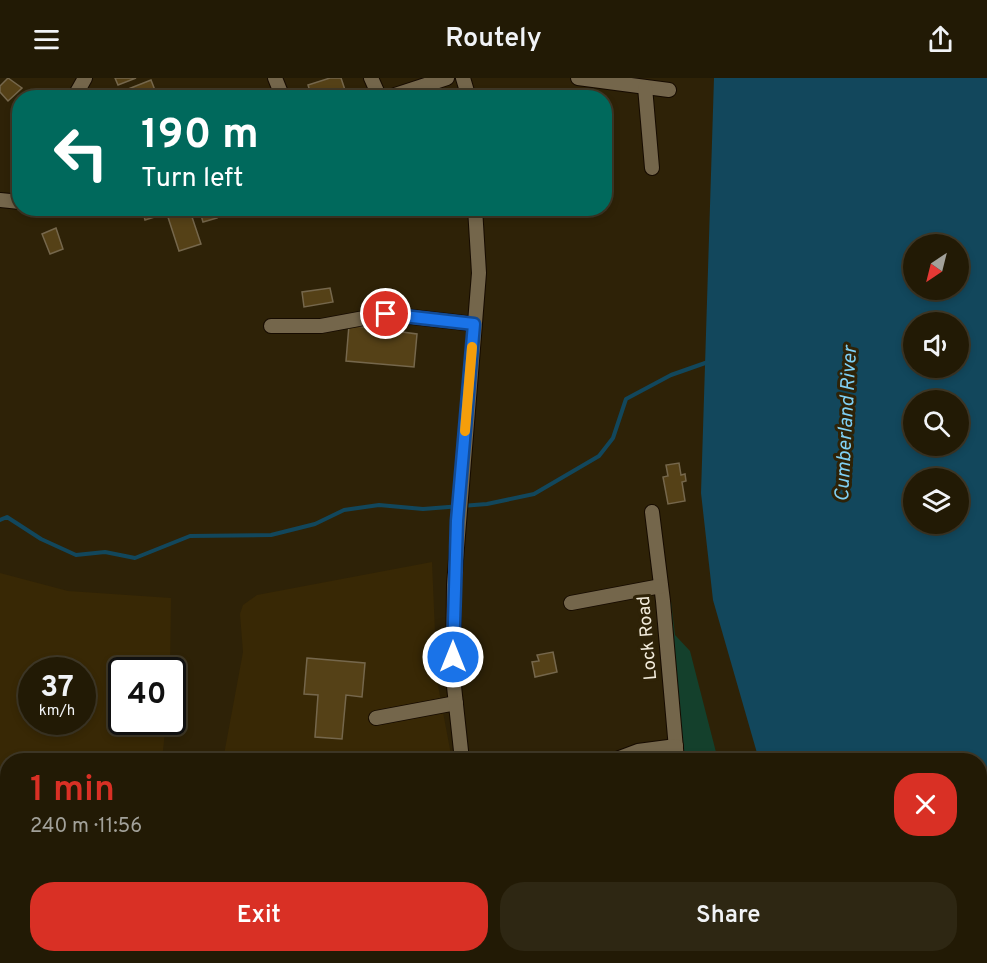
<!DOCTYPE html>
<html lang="en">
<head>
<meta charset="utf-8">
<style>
  :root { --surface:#221a05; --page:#2e2713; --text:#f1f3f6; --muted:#a2a19a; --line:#3f3827; --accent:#d93025 }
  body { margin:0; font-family:Overpass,sans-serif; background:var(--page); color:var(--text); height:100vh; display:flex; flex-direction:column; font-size:22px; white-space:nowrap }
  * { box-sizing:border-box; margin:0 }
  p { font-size:20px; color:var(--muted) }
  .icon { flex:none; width:33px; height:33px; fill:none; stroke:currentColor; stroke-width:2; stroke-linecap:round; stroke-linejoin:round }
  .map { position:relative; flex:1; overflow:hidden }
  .panel { position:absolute; left:0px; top:675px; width:987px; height:210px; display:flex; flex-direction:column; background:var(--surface); border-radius:24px 24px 0 0; box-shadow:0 3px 9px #0003,0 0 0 2px var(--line) }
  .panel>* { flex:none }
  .guide { position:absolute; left:12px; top:12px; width:600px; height:126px; border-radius:24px; box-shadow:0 3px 9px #0003,0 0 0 2px var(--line); background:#00695c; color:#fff; overflow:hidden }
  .needle { width:39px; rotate:215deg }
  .tools { position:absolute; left:903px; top:156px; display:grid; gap:12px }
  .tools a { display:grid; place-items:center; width:66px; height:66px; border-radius:50%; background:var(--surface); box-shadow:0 3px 9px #0003,0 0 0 2px var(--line); font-size:30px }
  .speed { position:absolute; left:18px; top:579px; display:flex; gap:12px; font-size:30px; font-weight:700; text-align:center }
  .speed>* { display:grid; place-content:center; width:78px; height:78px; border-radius:50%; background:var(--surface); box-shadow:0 3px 9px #0003,0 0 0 2px var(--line); line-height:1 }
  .speed small { font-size:15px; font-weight:400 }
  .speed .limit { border:3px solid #111; border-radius:9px; background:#fff; color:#111 }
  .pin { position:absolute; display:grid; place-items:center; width:51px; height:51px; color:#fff; margin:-26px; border:3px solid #fff; border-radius:50%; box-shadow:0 2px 6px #0007 }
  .me { position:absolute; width:66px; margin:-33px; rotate:0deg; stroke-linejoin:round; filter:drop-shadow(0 0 4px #0008) }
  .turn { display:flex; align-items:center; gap:21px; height:126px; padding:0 30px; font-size:27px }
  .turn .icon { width:78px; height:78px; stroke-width:2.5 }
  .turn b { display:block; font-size:42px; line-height:51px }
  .round { display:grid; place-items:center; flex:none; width:63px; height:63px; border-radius:24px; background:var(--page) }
  .head { display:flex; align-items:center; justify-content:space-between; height:102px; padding:0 30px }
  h1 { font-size:36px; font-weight:600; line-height:45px; color:var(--accent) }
  .button { display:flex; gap:12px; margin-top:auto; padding:12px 30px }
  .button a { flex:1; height:69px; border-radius:24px; background:var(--accent); color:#fff; font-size:24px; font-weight:600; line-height:69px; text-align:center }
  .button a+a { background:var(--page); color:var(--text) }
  header { display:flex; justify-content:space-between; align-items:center; height:78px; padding:0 30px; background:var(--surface); font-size:27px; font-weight:600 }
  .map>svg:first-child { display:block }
</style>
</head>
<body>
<header><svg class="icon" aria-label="menu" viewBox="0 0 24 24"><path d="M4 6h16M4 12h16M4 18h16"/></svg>Routely<svg class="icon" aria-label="share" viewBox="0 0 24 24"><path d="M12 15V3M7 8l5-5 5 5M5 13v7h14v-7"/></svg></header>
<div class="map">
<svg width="987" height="885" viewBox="0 0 987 885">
  <rect width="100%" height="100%" fill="#2e2207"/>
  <!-- built -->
  <g fill="#382805" fill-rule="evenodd">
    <path d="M432,484L437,602L452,682H223L243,574L240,536L243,527L257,517Z"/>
    <path d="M0,495L68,513L171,520L170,592H122V644H166L162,682H8V865L0,872ZM32,592H82V644H32Z"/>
  </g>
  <!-- green -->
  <g fill="#14402c">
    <path d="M663,523H671L675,557L690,573L718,682H677Z"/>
    <path d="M705,878H768L770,885H707Z"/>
  </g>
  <!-- water -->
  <path fill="#12475c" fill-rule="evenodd" d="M714,0H987V885H827L824,878H980V682H759L713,522L701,415ZM914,166H958V212H914ZM914,244H958V290H914ZM914,322H958V368H914ZM914,400H958V446H914Z"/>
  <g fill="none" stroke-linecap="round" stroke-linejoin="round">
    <!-- stream -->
    <path stroke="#12475c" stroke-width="4" d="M0,442L7,439L41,461L76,477L105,474L135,480L190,458L271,457L315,446L344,432L379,427L423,431L487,426L534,416L599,378L613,360L626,321L671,297L708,284"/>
  </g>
  <!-- building -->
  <g fill="#554117" stroke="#75674c" stroke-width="1.5">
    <path d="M8,0L22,10L8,23L0,14V8Z"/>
    <path d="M115,0H136L118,7Z"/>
    <path d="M330,0H341L345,12L312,20L308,7Z"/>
    <path d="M151,2L158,20H119L118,15Z"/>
    <path d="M142,130H162L164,136L145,142Z"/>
    <path d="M165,130H189L201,166L179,173Z"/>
    <path d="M199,130H214L217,140L203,144Z"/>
    <path d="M56,150L63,171L50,176L42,156Z"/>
    <path d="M330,210L333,224L304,229L302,214Z"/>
    <path d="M349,247L417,256L414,289L346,283Z"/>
    <path d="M679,385L681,397L685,396L686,403L682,404L685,423L668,426L663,399L668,398L666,387Z"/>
    <path d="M553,574L557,594L535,599L532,584L539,583L537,577Z"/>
    <path d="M307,580L365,585L362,619L346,617L342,661L315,659L318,617L304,616Z"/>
  </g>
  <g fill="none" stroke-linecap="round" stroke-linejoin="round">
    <!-- minor casing -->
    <g stroke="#160b00" stroke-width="16">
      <g id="minor">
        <path d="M275,0L283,20"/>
        <path d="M371,0L380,20"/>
        <path d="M463,0L469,20"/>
        <path d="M578,0L669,12"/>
        <path d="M645,9L652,90"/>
        <path d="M77,20L76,16L85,0"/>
        <path d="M386,20L447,0"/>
        <path d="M0,122L20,124"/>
        <path d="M271,248H321L386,236L474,246"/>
        <path d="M652,434L663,523L677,682"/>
        <path d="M571,525L661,508"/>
        <path d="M376,640L456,625"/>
        <path d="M462,682L453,599L454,507L479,195L475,130"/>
        <path d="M614,682L638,673L676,668"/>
        <path d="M0,857H8"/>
        <path d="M99,878L101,885"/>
        <path d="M508,878L510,885"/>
        <path d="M705,878L707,885"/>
      </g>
    </g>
    <!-- minor -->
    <use href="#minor" stroke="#74664b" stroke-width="14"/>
  </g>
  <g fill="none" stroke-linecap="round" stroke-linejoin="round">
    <!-- route casing -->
    <g stroke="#114b97" stroke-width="15">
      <path id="route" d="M386,236L474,246L457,443L453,579"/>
    </g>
    <!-- route -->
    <use href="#route" stroke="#1a73e8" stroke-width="10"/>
    <!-- slow -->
    <path stroke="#f59e0b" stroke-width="10" d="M465,353L472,269"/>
  </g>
  <g text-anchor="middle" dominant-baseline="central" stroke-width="6" stroke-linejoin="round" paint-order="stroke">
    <!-- street labels -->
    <g font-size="18" fill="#f2ebdb" stroke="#2e2207">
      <text transform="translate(648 560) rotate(-95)">Lock Road</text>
    </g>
    <!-- water labels -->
    <g font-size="20" font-style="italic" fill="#7fcff3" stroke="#2e2207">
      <text transform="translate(847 346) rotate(-87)">Cumberland River</text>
    </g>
  </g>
</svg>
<div class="tools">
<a><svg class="needle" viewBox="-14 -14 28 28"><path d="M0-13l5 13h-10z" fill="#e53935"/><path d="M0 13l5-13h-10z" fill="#a2a19a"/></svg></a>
<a><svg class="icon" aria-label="sound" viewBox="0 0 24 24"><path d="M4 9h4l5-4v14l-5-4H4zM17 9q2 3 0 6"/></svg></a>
<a><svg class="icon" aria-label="search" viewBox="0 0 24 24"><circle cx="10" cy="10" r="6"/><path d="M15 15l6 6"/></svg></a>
<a><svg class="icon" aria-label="layers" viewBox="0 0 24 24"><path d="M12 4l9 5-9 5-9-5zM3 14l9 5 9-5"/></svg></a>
</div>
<div class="speed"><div>37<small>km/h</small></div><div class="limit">40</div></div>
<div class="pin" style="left:386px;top:236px;background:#d93025"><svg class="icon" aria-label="arrive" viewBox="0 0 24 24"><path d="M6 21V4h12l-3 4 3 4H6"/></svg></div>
<svg class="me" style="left:453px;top:579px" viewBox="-20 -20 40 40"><circle r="17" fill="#1a73e8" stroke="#fff" stroke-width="3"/><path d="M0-11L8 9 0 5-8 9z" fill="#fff"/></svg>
<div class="guide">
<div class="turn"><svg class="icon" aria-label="left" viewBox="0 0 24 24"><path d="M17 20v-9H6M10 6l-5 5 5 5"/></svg><div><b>190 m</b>Turn left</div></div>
</div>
<section class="panel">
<div class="head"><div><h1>1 min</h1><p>240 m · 11:56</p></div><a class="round" style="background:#d93025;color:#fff"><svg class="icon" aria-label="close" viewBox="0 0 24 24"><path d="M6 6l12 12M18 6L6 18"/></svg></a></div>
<div class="button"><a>Exit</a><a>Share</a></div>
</section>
</div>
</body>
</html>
